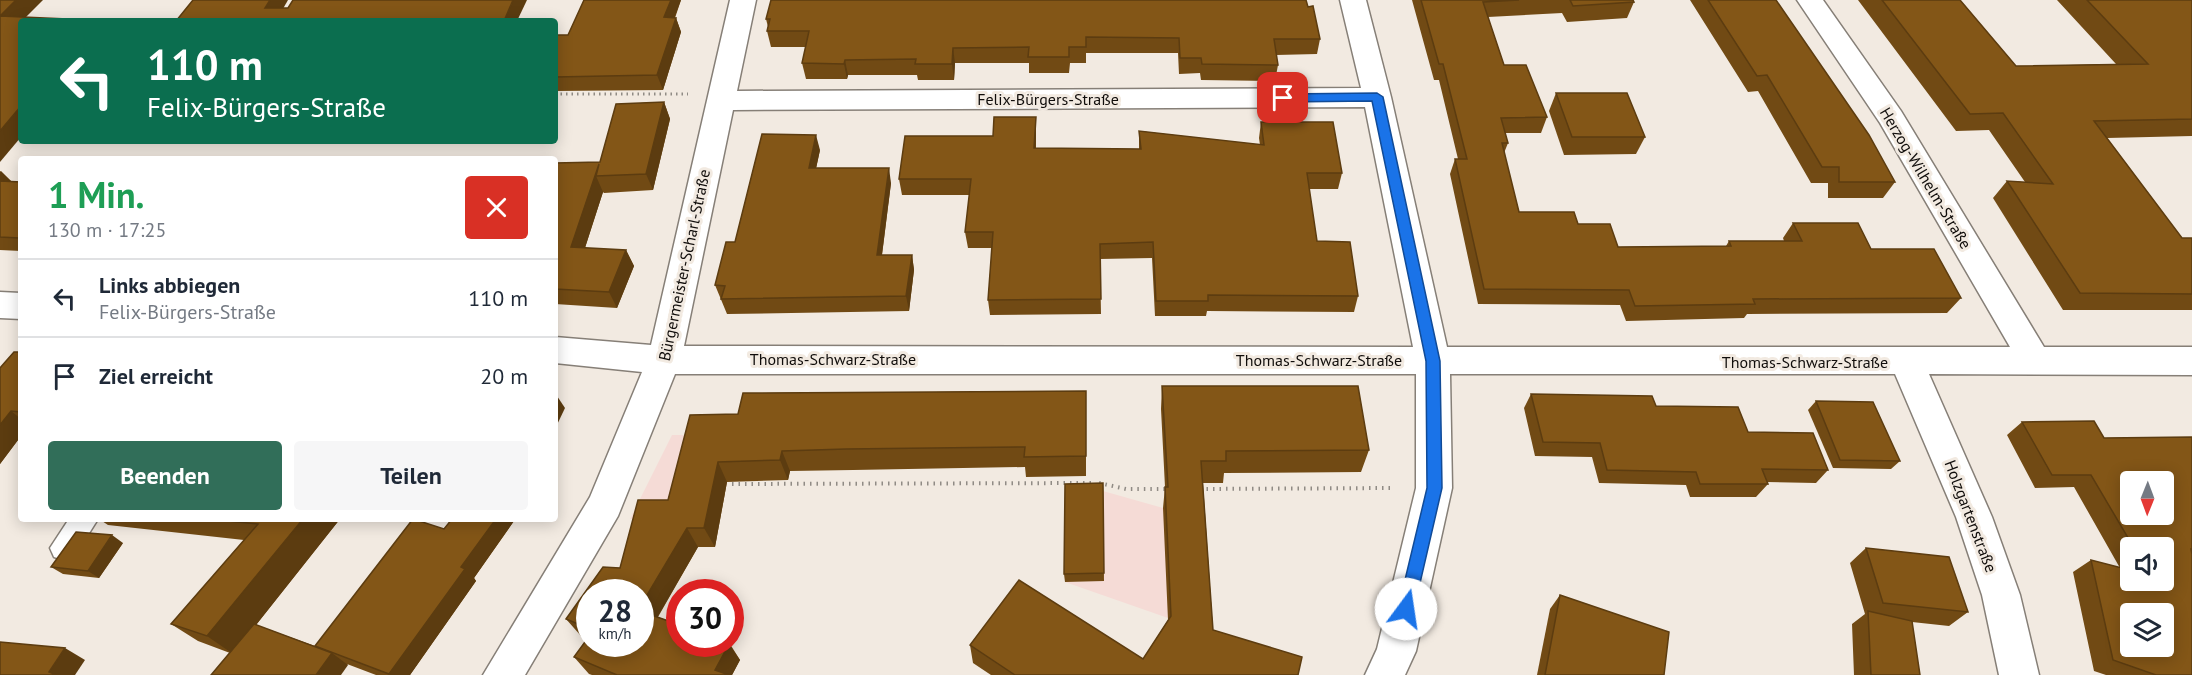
<!DOCTYPE html>
<html lang="de">
<head>
<meta charset="utf-8">
<style>
  :root { --surface:#fff; --page:#f6f6f7; --text:#1f2937; --muted:#747a83; --line:#e0e1e3; --accent:#316e59 }
  body { margin:0; font-family:"PT Sans",sans-serif; background:var(--page); color:var(--text); height:100vh; display:flex; flex-direction:column; font-size:22px; white-space:nowrap }
  * { box-sizing:border-box; margin:0 }
  p { font-size:20px; color:var(--muted) }
  .icon { flex:none; width:33px; height:33px; fill:none; stroke:currentColor; stroke-width:2; stroke-linecap:round; stroke-linejoin:round }
  .map { position:relative; flex:1; overflow:hidden }
  .drawer { position:absolute; left:18px; top:156px; width:540px; height:366px; display:flex; flex-direction:column; background:var(--surface); border-radius:6px; box-shadow:0 3px 15px #0003 }
  .drawer>* { flex:none }
  .guide { position:absolute; left:18px; top:18px; width:540px; height:126px; border-radius:6px; box-shadow:0 3px 15px #0003; background:#0b6e4f; color:#fff; overflow:hidden }
  .needle { width:39px; rotate:181deg }
  .buttons { position:absolute; left:2120px; top:471px; display:grid; gap:12px }
  .buttons a { display:grid; place-items:center; width:54px; height:54px; border-radius:6px; background:var(--surface); box-shadow:0 3px 15px #0003; font-size:30px }
  .speed { position:absolute; left:576px; top:579px; display:flex; gap:12px; font-size:30px; font-weight:700; text-align:center }
  .speed>* { display:grid; place-content:center; width:78px; height:78px; border-radius:50%; background:var(--surface); box-shadow:0 3px 15px #0003; line-height:1 }
  .speed small { font-size:15px; font-weight:400 }
  .speed .limit { border:9px solid #d22; background:#fff; color:#111 }
  .pin { position:absolute; display:grid; place-items:center; width:51px; height:51px; color:#fff; margin:-26px; border-radius:12px; box-shadow:0 3px 9px #0006 }
  .me { position:absolute; width:66px; margin:-33px; rotate:14deg; stroke-linejoin:round; filter:drop-shadow(0 0 4px #0008) }
  .turn { display:flex; align-items:center; gap:21px; height:126px; padding:0 30px; font-size:27px }
  .turn .icon { width:78px; height:78px; stroke-width:2.5 }
  .turn b { display:block; font-size:42px; line-height:51px }
  .round { display:grid; place-items:center; flex:none; width:63px; height:63px; border-radius:6px; background:var(--page) }
  .summary { display:flex; align-items:center; justify-content:space-between; height:102px; padding:0 30px }
  h1 { font-size:36px; font-weight:600; line-height:45px; color:#1e9e55 }
  .primary-button { display:flex; gap:12px; margin-top:auto; padding:12px 30px }
  .primary-button a { flex:1; height:69px; border-radius:6px; background:var(--accent); color:#fff; font-size:24px; font-weight:600; line-height:69px; text-align:center }
  .primary-button a+a { background:var(--page); color:var(--text) }
  ul { padding:0; list-style:none }
  li { display:flex; align-items:center; gap:18px; height:78px; padding:0 30px; border-top:2px solid var(--line) }
  li div { flex:1 }
  li b { display:block; font-size:22px }
  li em { font-style:normal }
  .map>svg:first-child { display:block }
</style>
</head>
<body>
<div class="map">
<svg width="2192" height="675" viewBox="0 0 2192 675">
  <rect width="100%" height="100%" fill="#f2eae1"/>
  <!-- industrial -->
  <g fill="#f5dbd6">
    <path d="M672,435H737L719,520L630,519Z"/>
    <path d="M1103,491L1163,508H1200L1207,618H1168L1065,582Z"/>
  </g>
  <g fill="none" stroke-linecap="round" stroke-linejoin="round">
    <!-- service casing -->
    <g stroke="#867f77" stroke-width="3">
      <path id="service" d="M69,519H98L74,557L64,560L54,557L50,548Z"/>
    </g>
    <!-- minor casing -->
    <g stroke="#867f77" stroke-width="3">
      <g id="minor">
        <path d="M730,0H756L737,91L1361,88L1340,0H1366L1391,97L1447,347H2010L1880,123L1797,0H1823L1901,111L2044,347H2192V375L1929,374L1992,517L2020,595L2039,675H1999L1982,595L1956,517L1895,374H1450L1452,488L1416,651L1405,675H1365L1377,649L1416,488V374H675L618,516L525,675H483L590,497L642,372L555,363V337L651,345ZM1365,107L1413,347L684,346L733,110Z"/>
        <path d="M0,292L21,293V319L0,318Z"/>
      </g>
    </g>
    <!-- path-far1 -->
    <path stroke="#908b85" stroke-width="3" stroke-dasharray="1.5 4" stroke-linecap="butt" d="M555,94H688"/>
    <!-- path -->
    <g stroke="#908b85" stroke-width="4" stroke-dasharray="1.5 5" stroke-linecap="butt">
      <path d="M1099,483L1126,489H1168"/>
      <path d="M732,484L1091,483"/>
      <path d="M1200,489L1393,488"/>
    </g>
    <!-- service -->
    <use href="#service" fill="#fff" fill-rule="evenodd"/>
    <!-- minor -->
    <use href="#minor" fill="#fff" fill-rule="evenodd"/>
  </g>
  <!-- wall -->
  <g fill="#714a14" fill-rule="evenodd">
    <path d="M681,0L675,18H676L681,32L663,90L555,91V35H568Z"/>
    <path d="M1412,0H1633L1634,2L1627,18L1567,22L1562,13L1488,17L1504,65L1547,117L1541,133H1505L1508,143L1504,153L1519,212L1578,224L1618,247L1726,246L1729,241H1784L1783,238L1793,223L1871,249L1961,298L1947,313L1747,314L1744,318L1626,321L1620,305L1478,304L1450,174L1455,159H1458L1439,80H1434Z"/>
    <path d="M1690,0H1776L1895,182L1883,198H1828V183H1811L1758,91L1748,92Z"/>
    <path d="M1858,0H1960L2016,66L2116,64L2057,0H2192V136L2107,138L2182,238H2192V310H2063L1993,198L2007,181L2025,182L1989,130L1956,131Z"/>
    <path d="M1308,7L1320,39L1317,54L1276,55L1278,65L1275,81L1201,80L1200,73L1179,74L1178,53H1086V63H1070L1069,73H1029V63H955L954,80H918L917,75H848L847,79H806L802,63L806,47H771L767,31L768,27L766,19Z"/>
    <path d="M1556,93L1645,137L1636,154L1564,155L1549,111Z"/>
    <path d="M664,102L670,119L653,190L604,193L603,192L585,248L626,250L634,266L617,308L555,304V163L600,162Z"/>
    <path d="M1036,117V148L1139,149V131L1260,145L1259,138L1261,122L1342,173L1338,189H1309L1317,241L1358,296L1354,312L1207,311L1206,316H1155L1152,258L1100,259L1101,314L990,315L988,300L992,248H968L965,232L970,195H902L899,179Z"/>
    <path d="M820,150L816,168L891,183L882,255H912L914,270L909,311L727,314L715,285L735,242Z"/>
    <path d="M0,171L12,182H21V251L0,250Z"/>
    <path d="M21,352V436L0,464V368Z"/>
    <path d="M1162,386L1369,450L1361,472L1224,473L1223,483H1203L1213,630L1298,675H991L973,663L970,645L1143,659L1168,620L1163,508L1165,487L1161,409Z"/>
    <path d="M1086,391V476L1026,477L1025,467L853,470L790,471L788,480L727,482L715,547H698L658,617L680,625V644H730L740,660L732,675H592L589,674L574,657L587,639L581,636L566,619L603,567L620,568L638,500H668L690,415L738,414L743,393ZM590,592H640V644H590Z"/>
    <path d="M1531,394L1656,406L1748,432L1828,470L1816,483L1767,482L1768,484L1756,497H1690L1686,485L1599,483L1592,457L1535,456L1524,408Z"/>
    <path d="M1816,401L1900,461L1891,469L1833,468L1808,410Z"/>
    <path d="M2022,422L2104,438L2192,437V675H2106L2094,671L2073,572L2091,560L2120,568L2074,487L2035,488L2007,435ZM2130,548H2163V580H2130Z"/>
    <path d="M1103,483L1104,581L1065,582L1064,574Z"/>
    <path d="M99,519H340L256,625L315,646L444,529L452,519H512L514,521L474,578L476,581L410,675H376L347,664L348,665L230,653L198,641L171,624L244,540L108,525Z"/>
    <path d="M123,543L99,578L63,574L51,567Z"/>
    <path d="M1866,548L1968,612L1949,626L1912,622L1920,675H1854L1852,624L1865,614L1850,563Z"/>
    <path d="M1560,595L1664,675H1537L1550,609Z"/>
  </g>
  <!-- shaded-wall -->
  <g fill="#5c3c10">
    <path d="M16,0H43L22,21L0,16Z"/>
    <path d="M270,0H288L276,21L265,8Z"/>
    <path d="M513,0H527L517,21H504Z"/>
    <path d="M671,0H681L669,32L664,17Z"/>
    <path d="M676,18L681,32L663,90L657,75Z"/>
    <path d="M953,48L955,63L954,80L952,64Z"/>
    <path d="M845,60L848,75L847,79L844,64Z"/>
    <path d="M664,102L670,119L653,190L646,174Z"/>
    <path d="M21,106V137L0,162V131Z"/>
    <path d="M1036,117V133L1035,164L1034,148Z"/>
    <path d="M816,135L820,150L813,183L809,168Z"/>
    <path d="M599,164L596,176L603,192L580,263L571,247Z"/>
    <path d="M889,168L891,183L880,270L877,255Z"/>
    <path d="M1,171L16,186L0,188V172Z"/>
    <path d="M626,250L634,266L617,308L609,292Z"/>
    <path d="M912,255L914,270L909,311L906,296Z"/>
    <path d="M555,393L565,408L555,429Z"/>
    <path d="M11,411L21,419V436L0,464V425Z"/>
    <path d="M782,451L790,471L788,480L780,460Z"/>
    <path d="M718,462L727,482L715,547L704,528Z"/>
    <path d="M303,519H340L233,654L207,636Z"/>
    <path d="M496,519H512L514,521L474,578L476,581L410,675H390L389,674L461,567Z"/>
    <path d="M687,528L698,547L651,628L640,613V607Z"/>
    <path d="M112,535L123,543L99,578L88,571Z"/>
    <path d="M729,644L740,660L732,675H718L715,670Z"/>
    <path d="M65,648L85,660L75,675H55L49,672Z"/>
    <path d="M332,653L348,665L341,675H316Z"/>
  </g>
  <!-- building -->
  <g fill="#835617" stroke="#5c3c10" stroke-width="1.5" fill-rule="evenodd">
    <path d="M0,0H16L0,16Z"/>
    <path d="M193,0H270L265,8H288L293,0H513L504,21H176Z"/>
    <path d="M584,0H671L664,17L676,18L657,75L555,77V35H568Z"/>
    <path d="M771,0H1306L1308,7L1313,6L1320,39H1274L1278,65L1202,64L1201,58H1180L1179,38L1086,37V47H1069V57H1028L1029,47L953,48L952,64H915L916,59L845,60L844,64L802,63L809,31H767L770,19H766Z"/>
    <path d="M1421,0H1519L1483,2L1504,65H1526L1547,117L1501,118L1508,143H1502L1519,212H1574L1578,224H1610L1618,247L1731,246L1729,241H1802L1793,223H1858L1871,249H1934L1961,298L1753,299L1755,304L1635,306L1629,290L1484,289L1455,159H1467L1443,64H1439Z"/>
    <path d="M1570,0H1633L1634,2L1573,6Z"/>
    <path d="M1708,0H1776L1869,135L1895,182H1839V167H1822L1767,75L1757,76Z"/>
    <path d="M1882,0H1960L2016,66L2148,64L2087,0H2192V119L2094,121L2182,238H2192V294L2080,293L2007,181L2053,184L2003,113L1970,114Z"/>
    <path d="M0,16L113,21H21V106L0,131Z"/>
    <path d="M1556,93H1627L1645,137H1572Z"/>
    <path d="M664,102L646,174L596,176L599,164L571,247L626,250L609,292L555,289V163L600,162L616,104Z"/>
    <path d="M994,117H1036L1034,148L1141,149L1139,131L1264,145L1261,122H1333L1342,173H1307L1317,241L1350,242L1358,296L1208,295V301H1156L1153,242L1100,244L1101,299L988,300L993,232H965L971,179H899L905,136H993Z"/>
    <path d="M762,134L816,135L809,168H889L877,255H912L906,296L721,299L725,286L715,285L726,242H735Z"/>
    <path d="M0,181L21,182V236L19,238L0,237Z"/>
    <path d="M14,352H21V412L11,411L0,425V368Z"/>
    <path d="M1162,386H1358L1369,450L1226,451V461H1201L1213,630L1302,657L1298,675H1015L970,645L1019,580L1143,659L1171,616L1165,487H1168Z"/>
    <path d="M1086,391V456L1024,457L1025,447L846,449L782,451L780,460L718,462L704,528H687L640,607V592H590V629L566,619L603,567L620,568L638,500H668L690,415L738,414L743,393Z"/>
    <path d="M1531,394L1652,396L1656,406L1738,407L1748,432L1813,433L1828,470L1762,469L1768,484H1700L1696,472L1607,470L1600,443L1543,442Z"/>
    <path d="M1816,401L1873,402L1900,461L1840,460Z"/>
    <path d="M2094,421L2104,438L2192,437V549H2191L2192,554V675H2156L2113,660L2091,560L2130,570V580H2163V548H2134L2091,475H2052L2022,422ZM2130,482H2163V514H2130ZM2130,614H2163V646H2130Z"/>
    <path d="M1103,483L1104,573L1064,574L1065,484Z"/>
    <path d="M207,519H303L207,636L171,624L258,524Z"/>
    <path d="M413,519L444,529L452,519H496L461,567L465,569L389,674L315,646Z"/>
    <path d="M76,532L112,535L88,571L51,567Z"/>
    <path d="M1866,548L1949,557L1968,612L1883,603Z"/>
    <path d="M1560,595L1669,632L1664,675H1545Z"/>
    <path d="M640,611L680,625V644H729L715,670L729,675H617L574,657L590,635V644H640Z"/>
    <path d="M1868,611L1912,621L1920,675H1871Z"/>
    <path d="M254,624L332,653L316,675H211Z"/>
    <path d="M0,642L65,648L49,672L56,675H0Z"/>
  </g>
  <!-- route -->
  <path fill="#1a73e8" stroke="#114b97" stroke-width="1.5" d="M1377,93L1383,97L1440,361L1442,488L1414,609L1412,614L1406,616L1400,614L1398,609L1427,488L1426,361L1372,101L1283,102L1277,98L1283,94Z"/>
  <g text-anchor="middle" dominant-baseline="central" stroke-width="6" stroke-linejoin="round" paint-order="stroke">
    <!-- street labels -->
    <g font-size="16" fill="#100d0b" stroke="#f2eae1">
      <text x="1048" y="99">Felix-Bürgers-Straße</text>
      <text transform="translate(1926 178) rotate(59)">Herzog-Wilhelm-Straße</text>
      <text transform="translate(684 265) rotate(-78)">Bürgermeister-Scharl-Straße</text>
      <text x="833" y="359">Thomas-Schwarz-Straße</text>
      <text x="1319" y="360">Thomas-Schwarz-Straße</text>
      <text x="1805" y="362">Thomas-Schwarz-Straße</text>
      <text transform="translate(1971 516) rotate(69)">Holzgartenstraße</text>
    </g>
  </g>
</svg>
<div class="buttons">
<a><svg class="needle" viewBox="-14 -14 28 28"><path d="M0-13l5 13h-10z" fill="#e53935"/><path d="M0 13l5-13h-10z" fill="#747a83"/></svg></a>
<a><svg class="icon" aria-label="sound" viewBox="0 0 24 24"><path d="M4 9h4l5-4v14l-5-4H4zM17 9q2 3 0 6"/></svg></a>
<a><svg class="icon" aria-label="layers" viewBox="0 0 24 24"><path d="M12 4l9 5-9 5-9-5zM3 14l9 5 9-5"/></svg></a>
</div>
<div class="speed"><div>28<small>km/h</small></div><div class="limit">30</div></div>
<div class="pin" style="left:1283px;top:98px;background:#d93025"><svg class="icon" aria-label="arrive" viewBox="0 0 24 24"><path d="M6 21V4h12l-3 4 3 4H6"/></svg></div>
<svg class="me" style="left:1406px;top:609px" viewBox="-20 -20 40 40"><circle r="19" fill="#fff"/><path d="M0-13L10 11 0 6-10 11z" fill="#1a73e8"/></svg>
<div class="guide">
<div class="turn"><svg class="icon" aria-label="left" viewBox="0 0 24 24"><path d="M17 20v-9H6M10 6l-5 5 5 5"/></svg><div><b>110 m</b>Felix-Bürgers-Straße</div></div>
</div>
<section class="drawer">
<div class="summary"><div><h1>1 Min.</h1><p>130 m · 17:25</p></div><a class="round" style="background:#d93025;color:#fff"><svg class="icon" aria-label="close" viewBox="0 0 24 24"><path d="M6 6l12 12M18 6L6 18"/></svg></a></div>
<ul>
<li><svg class="icon" aria-label="left" viewBox="0 0 24 24"><path d="M17 20v-9H6M10 6l-5 5 5 5"/></svg><div><b>Links abbiegen</b><p>Felix-Bürgers-Straße</p></div><em>110 m</em></li>
<li><svg class="icon" aria-label="arrive" viewBox="0 0 24 24"><path d="M6 21V4h12l-3 4 3 4H6"/></svg><div><b>Ziel erreicht</b></div><em>20 m</em></li>
</ul>
<div class="primary-button"><a>Beenden</a><a>Teilen</a></div>
</section>
</div>
</body>
</html>
